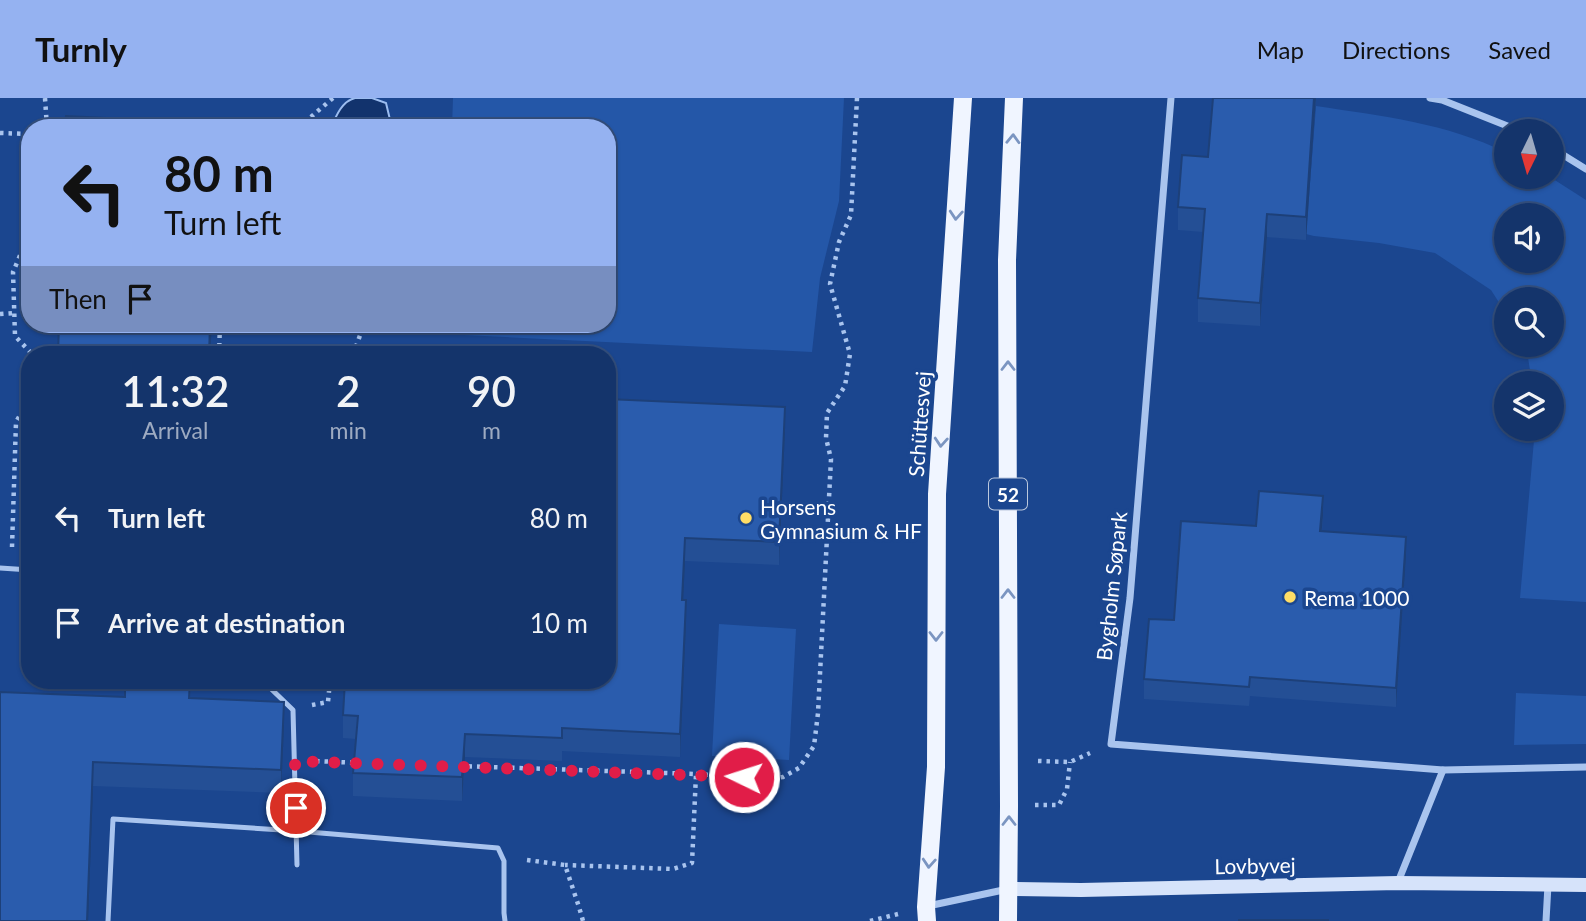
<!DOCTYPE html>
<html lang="en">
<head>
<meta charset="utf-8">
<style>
  :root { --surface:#14346b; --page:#213f73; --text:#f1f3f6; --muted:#9daac1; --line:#334f7e; --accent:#95b2f1 }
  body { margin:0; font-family:Lato,sans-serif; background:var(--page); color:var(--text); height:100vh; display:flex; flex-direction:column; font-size:26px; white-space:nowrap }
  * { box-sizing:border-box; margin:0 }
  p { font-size:23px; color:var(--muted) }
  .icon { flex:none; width:38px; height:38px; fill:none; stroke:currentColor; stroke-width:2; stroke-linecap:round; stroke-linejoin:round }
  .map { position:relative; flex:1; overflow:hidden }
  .panel { position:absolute; left:21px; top:248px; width:595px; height:343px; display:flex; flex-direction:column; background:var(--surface); border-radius:28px; box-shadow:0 2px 5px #0004,0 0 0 2px var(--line) }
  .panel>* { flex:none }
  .guide { position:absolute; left:21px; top:21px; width:595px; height:214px; border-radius:28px; box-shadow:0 2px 5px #0004,0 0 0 2px var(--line); background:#95b2f1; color:#111; overflow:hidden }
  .needle { width:46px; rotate:185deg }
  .fabs { position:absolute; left:1494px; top:21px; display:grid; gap:14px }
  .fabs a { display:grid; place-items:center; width:70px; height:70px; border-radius:50%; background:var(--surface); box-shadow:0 2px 5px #0004,0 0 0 2px var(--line); font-size:35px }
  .pin { position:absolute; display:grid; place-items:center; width:60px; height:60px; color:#fff; margin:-30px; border:4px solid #fff; border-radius:50%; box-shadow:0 2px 7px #0007 }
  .me { position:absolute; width:77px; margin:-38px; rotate:274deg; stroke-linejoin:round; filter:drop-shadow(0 0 5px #0008) }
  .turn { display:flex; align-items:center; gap:24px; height:147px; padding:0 28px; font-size:32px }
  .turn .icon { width:91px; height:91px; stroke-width:2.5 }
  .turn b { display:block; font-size:49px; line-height:60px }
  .then { display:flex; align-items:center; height:66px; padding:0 28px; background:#0003; gap:14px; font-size:26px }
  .eta { display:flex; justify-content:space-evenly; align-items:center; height:119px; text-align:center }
  .eta b { font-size:42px; font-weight:600; line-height:49px }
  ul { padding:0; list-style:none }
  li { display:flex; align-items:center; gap:21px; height:105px; padding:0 28px }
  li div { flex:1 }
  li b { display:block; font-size:26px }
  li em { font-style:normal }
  header { display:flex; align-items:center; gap:42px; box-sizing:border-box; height:98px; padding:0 35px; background:var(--accent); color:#111 }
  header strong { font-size:33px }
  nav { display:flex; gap:38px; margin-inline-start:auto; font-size:24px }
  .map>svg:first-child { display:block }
</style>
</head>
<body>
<header>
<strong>Turnly</strong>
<nav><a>Map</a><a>Directions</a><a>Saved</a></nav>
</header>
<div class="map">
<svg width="1586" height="823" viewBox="0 0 1586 823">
  <rect width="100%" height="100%" fill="#1b468f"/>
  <!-- green -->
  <g fill="#2457a8" fill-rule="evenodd">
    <path d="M453,0H844L839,103L820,180L812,254L443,236L444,226H607V30H452Z"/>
    <path d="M1316,8C1381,18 1447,25 1507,55V79H1550L1586,102V504L1520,500L1535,331H1552V285H1532L1526,247H1552V201H1507V217L1491,192L1435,155L1379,145L1314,138L1306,136ZM1507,117H1552V163H1507Z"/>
    <path d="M719,526L796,531L789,662L712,658Z"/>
    <path d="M1516,595L1586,598V646L1514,647Z"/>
  </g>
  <!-- water -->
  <path fill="#12336d" stroke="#9cbdf0" stroke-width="2" d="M355,0H372L386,5L392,30H331C336,18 342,3 355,0Z"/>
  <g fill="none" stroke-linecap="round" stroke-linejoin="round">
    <!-- path -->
    <g stroke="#a9c4ee" stroke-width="4.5" stroke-dasharray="3.5 5" stroke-linecap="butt">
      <path d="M45,0L47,30"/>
      <path d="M298,30L333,0"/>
      <path d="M0,35L30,36"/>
      <path d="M30,134L13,174L15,238L33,257"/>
      <path d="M0,216L14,215"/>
      <path d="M219,257L220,226"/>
      <path d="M353,257L364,226"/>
      <path d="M12,449L16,324L30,300"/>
      <path d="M312,607L328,604L330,583"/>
      <path d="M316,663L360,665"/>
      <path d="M1038,663L1070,664L1090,655"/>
      <path d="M460,668L696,676L692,765L673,771L565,767"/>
      <path d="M696,676L767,681L783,679L799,670L814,648L818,615L831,361L826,340L827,315L845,288L850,256L830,186L839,144L851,117L857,0"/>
      <path d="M1035,707H1059L1067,691L1070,664"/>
      <path d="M527,762L565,767L579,809L583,823"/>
      <path d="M870,823L898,816"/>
    </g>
    <!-- lane -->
    <g stroke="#a9c4ee" stroke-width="5">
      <path d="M0,470L30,472"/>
      <path d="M263,583L293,612L297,767"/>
      <path d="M108,823L113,721L297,733L498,750L504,763V815L505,823"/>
    </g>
    <!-- street -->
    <g stroke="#a9c4ee" stroke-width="7">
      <path d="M1171,0L1130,500L1111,646L1443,672L1586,669"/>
      <path d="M1430,0L1442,2L1520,33"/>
      <path d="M1552,50L1586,71"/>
      <path d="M1398,784L1443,672"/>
      <path d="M928,808L1008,791"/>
      <path d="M1546,823L1548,787"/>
    </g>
    <!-- secondary -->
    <path stroke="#d6e3fa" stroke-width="14" d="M1009,791L1081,792L1398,785L1586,787"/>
    <!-- primary -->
    <g stroke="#f0f5ff" stroke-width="18">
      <path d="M927,823L926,809L936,669L937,396L963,0"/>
      <path d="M1008,823L1009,708L1007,162L1014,0"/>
    </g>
  </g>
  <!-- wall -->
  <g fill="#244f95">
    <path d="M1316,0L1306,142L1267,139L1260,228L1198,224V200L1203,134L1178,132V109L1208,59Z"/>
    <path d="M607,301L785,332L779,467L685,463L683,502L686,525L680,659L562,653V663L465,659L462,703L353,698V675L356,641L343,640V617Z"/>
    <path d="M1323,417L1322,433L1406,458L1396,609L1250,598L1249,608L1144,601V581L1174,522L1256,428Z"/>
    <path d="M125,583H191L190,600L284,627L281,695L93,688L0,823L125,599Z"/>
  </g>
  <!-- shaded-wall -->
  <g fill="#1d4079">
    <path d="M1314,0H1316L1306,142V119Z"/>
    <path d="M1267,116V139L1260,228V205Z"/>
    <path d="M210,226H212L210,257H209Z"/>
    <path d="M785,309V332L779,467V444Z"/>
    <path d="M1323,398V417L1320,452V433Z"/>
    <path d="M1406,439V458L1396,609V590Z"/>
    <path d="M685,440V463L682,525V502Z"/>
    <path d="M686,502V525L680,659V636Z"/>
    <path d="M284,604V627L281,695V672Z"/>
    <path d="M465,636V659L462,703V679Z"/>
    <path d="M93,664V688L88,823H87Z"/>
  </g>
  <!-- building -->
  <g fill="#2a5cad" stroke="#1d4079" stroke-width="2">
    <path d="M1213,0H1314L1306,119L1267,116L1260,205L1198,200L1205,111L1178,109L1182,57L1208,59Z"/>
    <path d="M66,18L223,26L222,30H65Z"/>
    <path d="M59,226H210L209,257H58Z"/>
    <path d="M360,255L424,257H360Z"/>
    <path d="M607,301L785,309L779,444L685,440L682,502H686L680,636L562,630V640L465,636L462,679L353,675L358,618L343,617L345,583H607Z"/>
    <path d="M1259,393L1323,398L1320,433L1406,439L1396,590L1250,579L1249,589L1144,581L1149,521L1174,522L1181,423L1256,428Z"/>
    <path d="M125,583H190L189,600L284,604L281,672L93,664L87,823H0V594L125,599Z"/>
    <path d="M1239,822H1329L1239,823Z"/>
  </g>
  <!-- one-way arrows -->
  <defs><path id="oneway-chevron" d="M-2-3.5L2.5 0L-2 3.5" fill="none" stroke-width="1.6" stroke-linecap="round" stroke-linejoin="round" transform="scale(1.75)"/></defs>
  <g stroke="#7b95c1">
    <use href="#oneway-chevron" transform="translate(1013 41) rotate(-88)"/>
    <use href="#oneway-chevron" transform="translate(956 117) rotate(94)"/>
    <use href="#oneway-chevron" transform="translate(1008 268) rotate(-90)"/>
    <use href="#oneway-chevron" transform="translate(941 344) rotate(94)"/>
    <use href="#oneway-chevron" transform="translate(1008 496) rotate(-90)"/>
    <use href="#oneway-chevron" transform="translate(936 538) rotate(90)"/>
    <use href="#oneway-chevron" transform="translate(1009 723) rotate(-90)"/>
    <use href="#oneway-chevron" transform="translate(929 765) rotate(94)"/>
  </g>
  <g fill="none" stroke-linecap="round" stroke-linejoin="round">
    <!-- route -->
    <path stroke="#e11d48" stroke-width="12" stroke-dasharray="0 21.6" d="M296,710L295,663L744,679"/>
  </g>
  <!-- markers -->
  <g fill="#fd6" stroke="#1b468f" stroke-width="2.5">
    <circle cx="746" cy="420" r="7"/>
    <circle cx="1290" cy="499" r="7"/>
  </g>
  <g text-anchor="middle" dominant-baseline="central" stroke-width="7" stroke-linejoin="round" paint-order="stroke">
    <!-- shield labels -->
    <rect fill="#1b468f" stroke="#bbc8dd" stroke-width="2" x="989" y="380.5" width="38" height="31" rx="5"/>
    <g font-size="19" font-weight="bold" fill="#fff">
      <text x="1008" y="396">52</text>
    </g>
    <!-- street labels -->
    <g font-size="21" fill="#fff" stroke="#1b468f">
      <text transform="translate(919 326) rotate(-86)">Schüttesvej</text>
      <text transform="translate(1111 488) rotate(-84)">Bygholm Søpark</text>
      <text transform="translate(1255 767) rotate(-1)">Lovbyvej</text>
    </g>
    <!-- poi labels -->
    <g font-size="21" fill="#fff" stroke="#1b468f" text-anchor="start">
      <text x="760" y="408">Horsens<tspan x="760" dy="24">Gymnasium &amp; HF</tspan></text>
      <text x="1304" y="499">Rema 1000</text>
    </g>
  </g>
</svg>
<div class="fabs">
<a><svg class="needle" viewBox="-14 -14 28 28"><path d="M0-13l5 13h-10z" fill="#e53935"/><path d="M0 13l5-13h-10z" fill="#9daac1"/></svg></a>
<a><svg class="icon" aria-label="sound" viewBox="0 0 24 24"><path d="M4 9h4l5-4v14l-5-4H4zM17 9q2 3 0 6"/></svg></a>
<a><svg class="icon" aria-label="search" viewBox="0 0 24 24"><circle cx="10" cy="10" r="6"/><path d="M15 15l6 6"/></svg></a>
<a><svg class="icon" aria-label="layers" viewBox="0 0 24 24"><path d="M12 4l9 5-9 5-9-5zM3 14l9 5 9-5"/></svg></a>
</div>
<div class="pin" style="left:296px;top:710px;background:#d93025"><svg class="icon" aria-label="arrive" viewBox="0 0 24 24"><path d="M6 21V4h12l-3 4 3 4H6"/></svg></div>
<svg class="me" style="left:744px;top:679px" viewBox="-20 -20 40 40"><circle r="17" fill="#e11d48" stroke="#fff" stroke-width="3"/><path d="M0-11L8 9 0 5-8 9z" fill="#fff"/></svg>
<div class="guide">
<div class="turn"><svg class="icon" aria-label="left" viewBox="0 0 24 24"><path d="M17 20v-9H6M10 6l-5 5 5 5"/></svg><div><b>80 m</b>Turn left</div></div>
<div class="then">Then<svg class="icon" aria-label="arrive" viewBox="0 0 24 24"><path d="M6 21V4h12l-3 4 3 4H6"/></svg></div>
</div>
<section class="panel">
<div class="eta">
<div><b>11:32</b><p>Arrival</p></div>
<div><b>2</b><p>min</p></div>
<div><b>90</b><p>m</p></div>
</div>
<ul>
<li><svg class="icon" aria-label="left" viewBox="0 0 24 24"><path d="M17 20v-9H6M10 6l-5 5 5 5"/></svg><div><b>Turn left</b></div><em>80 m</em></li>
<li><svg class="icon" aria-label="arrive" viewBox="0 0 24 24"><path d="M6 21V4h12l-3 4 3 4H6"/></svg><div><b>Arrive at destination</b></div><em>10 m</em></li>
</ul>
</section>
</div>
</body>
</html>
